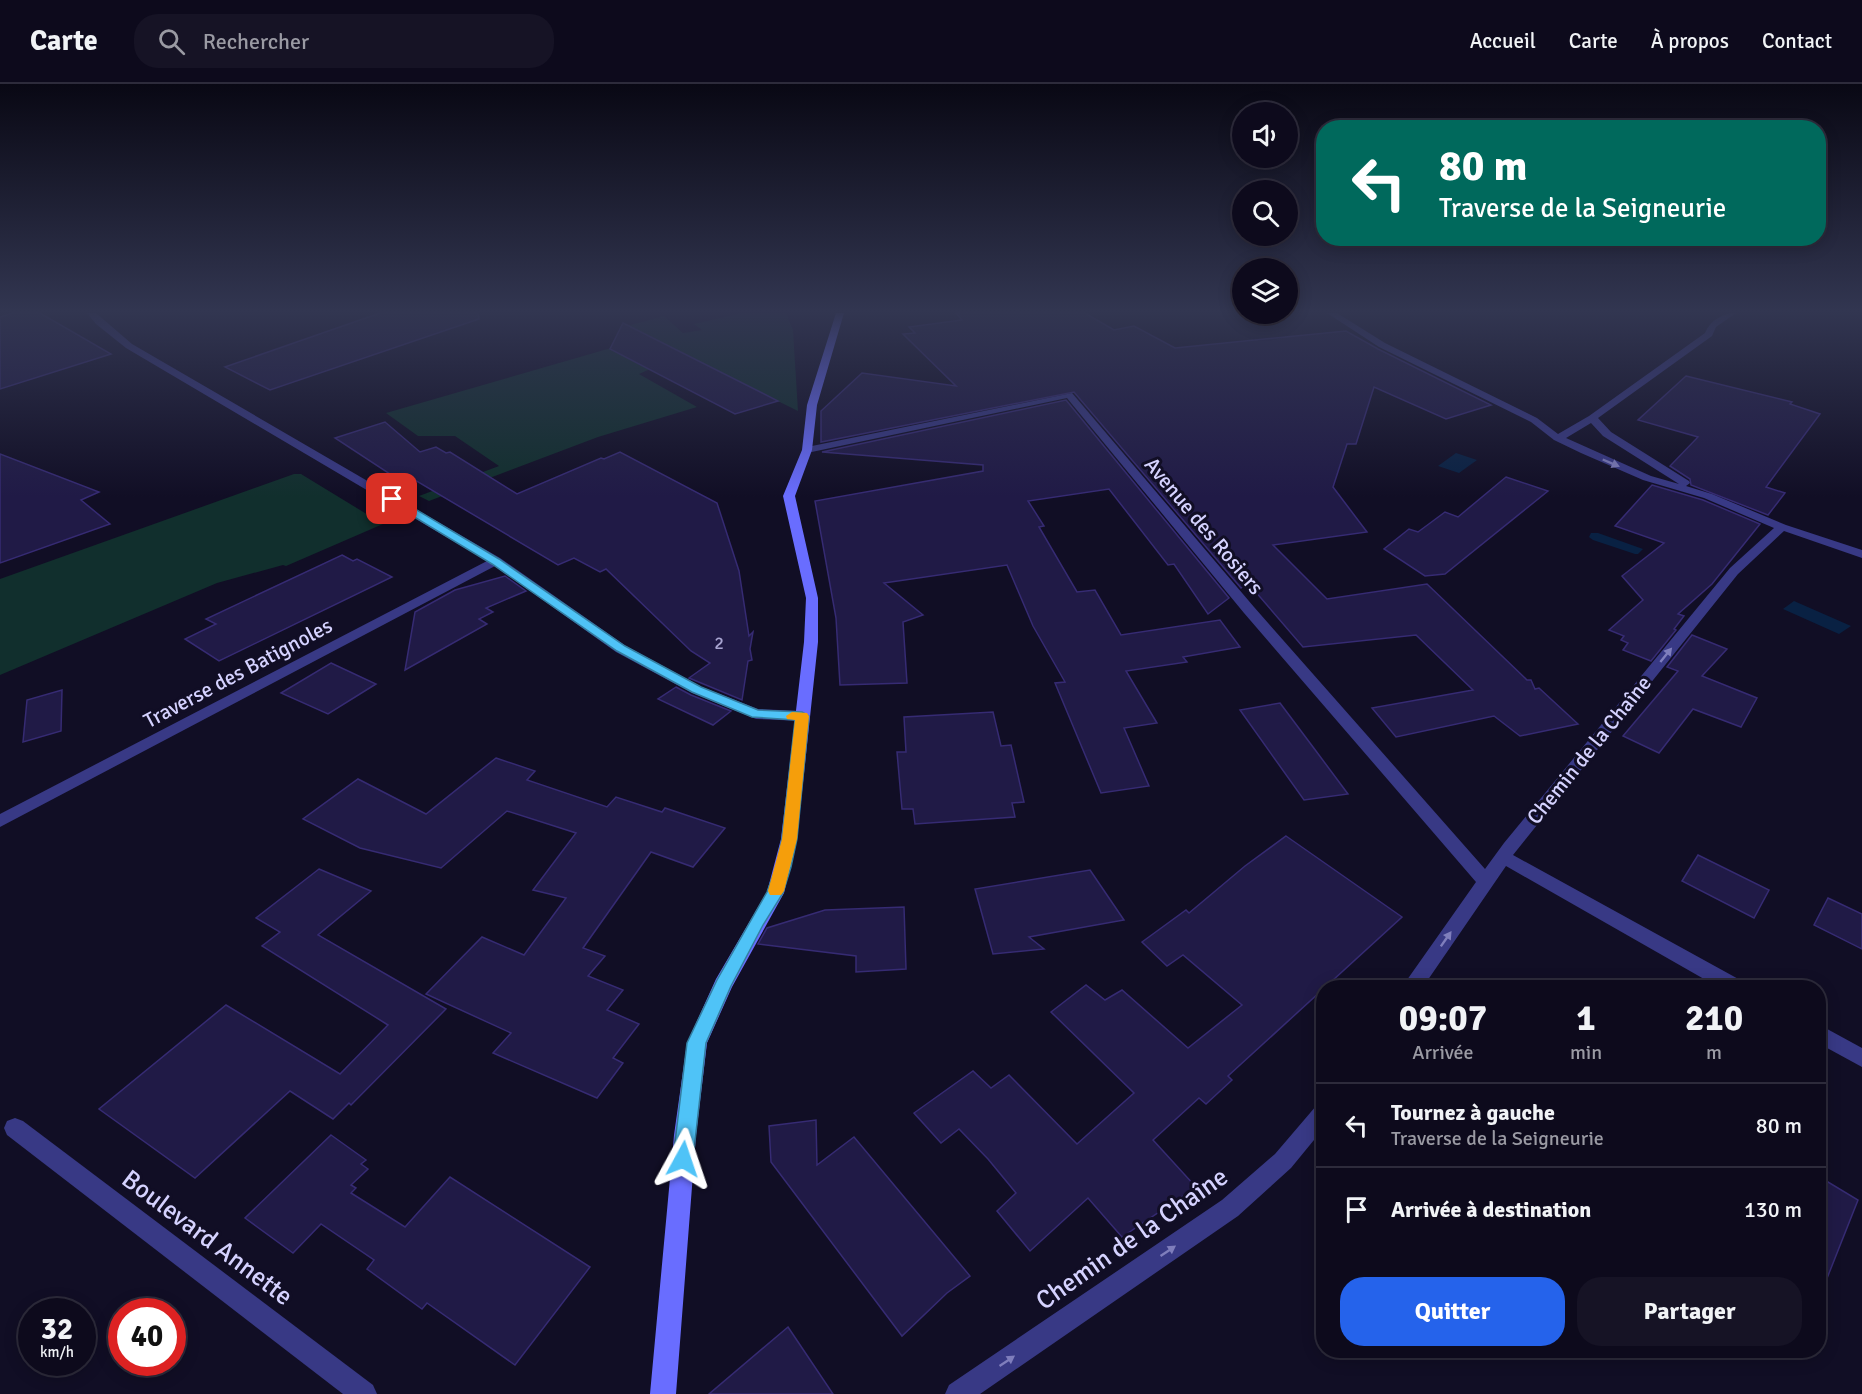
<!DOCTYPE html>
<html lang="fr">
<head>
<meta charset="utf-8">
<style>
  :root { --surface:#0d0a1c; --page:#161325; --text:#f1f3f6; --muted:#9a9aa3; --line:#2d2b3b; --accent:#2563eb }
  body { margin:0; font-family:Signika,sans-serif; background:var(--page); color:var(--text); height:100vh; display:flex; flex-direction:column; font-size:22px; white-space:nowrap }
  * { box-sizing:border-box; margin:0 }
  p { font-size:20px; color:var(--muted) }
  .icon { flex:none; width:33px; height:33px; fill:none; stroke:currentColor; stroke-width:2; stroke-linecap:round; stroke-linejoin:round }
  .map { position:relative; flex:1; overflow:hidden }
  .side { position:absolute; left:1316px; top:896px; width:510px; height:378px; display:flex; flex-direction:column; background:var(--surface); border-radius:24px; box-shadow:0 3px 15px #0003,0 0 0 2px var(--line) }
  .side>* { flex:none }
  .top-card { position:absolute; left:1316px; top:36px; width:510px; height:126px; border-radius:24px; box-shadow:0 3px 15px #0003,0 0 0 2px var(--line); background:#00695c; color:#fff; overflow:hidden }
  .buttons { position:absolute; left:1232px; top:18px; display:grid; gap:12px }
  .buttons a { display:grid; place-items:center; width:66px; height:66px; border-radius:50%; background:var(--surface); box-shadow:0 3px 15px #0003,0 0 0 2px var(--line); font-size:30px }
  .speed { position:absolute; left:18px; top:1214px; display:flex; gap:12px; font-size:30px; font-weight:700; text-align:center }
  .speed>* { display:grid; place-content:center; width:78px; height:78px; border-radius:50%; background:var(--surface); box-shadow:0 3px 15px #0003,0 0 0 2px var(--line); line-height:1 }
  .speed small { font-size:15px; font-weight:400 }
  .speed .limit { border:9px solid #d22; background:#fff; color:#111 }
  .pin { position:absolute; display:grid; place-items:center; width:51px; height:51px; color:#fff; margin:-26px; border-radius:12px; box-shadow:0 3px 9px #0006 }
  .me { position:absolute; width:66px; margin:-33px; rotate:5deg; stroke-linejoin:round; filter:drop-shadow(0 0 4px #0008) }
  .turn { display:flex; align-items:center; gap:21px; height:126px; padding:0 24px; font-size:27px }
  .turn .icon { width:78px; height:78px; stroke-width:2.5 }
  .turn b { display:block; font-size:42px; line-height:51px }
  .eta { display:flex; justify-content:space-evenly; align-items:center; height:102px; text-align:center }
  .eta b { font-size:36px; font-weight:800; line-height:42px }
  .primary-button { display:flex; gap:12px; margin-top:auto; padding:12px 24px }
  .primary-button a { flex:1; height:69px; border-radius:24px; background:var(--accent); color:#fff; font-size:24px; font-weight:800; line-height:69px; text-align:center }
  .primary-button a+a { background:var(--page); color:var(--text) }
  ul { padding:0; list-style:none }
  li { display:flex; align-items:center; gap:18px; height:84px; padding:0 24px; border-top:2px solid var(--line) }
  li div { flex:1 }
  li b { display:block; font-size:22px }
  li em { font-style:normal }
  header { display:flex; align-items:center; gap:36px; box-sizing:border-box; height:84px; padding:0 30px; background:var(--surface); border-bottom:2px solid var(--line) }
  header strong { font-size:28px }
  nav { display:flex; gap:33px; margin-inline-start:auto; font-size:21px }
  .search { width:420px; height:54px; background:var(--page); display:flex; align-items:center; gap:15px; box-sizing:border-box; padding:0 21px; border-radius:24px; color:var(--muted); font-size:22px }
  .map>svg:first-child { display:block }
</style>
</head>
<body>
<header>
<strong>Carte</strong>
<div class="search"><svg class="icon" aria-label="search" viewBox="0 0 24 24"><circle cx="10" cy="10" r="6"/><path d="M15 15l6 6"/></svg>Rechercher</div>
<nav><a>Accueil</a><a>Carte</a><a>À propos</a><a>Contact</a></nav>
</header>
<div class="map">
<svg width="1862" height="1310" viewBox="0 0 1862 1310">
  <rect width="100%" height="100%" fill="#110e25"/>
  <!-- green -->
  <g fill="#112f2d">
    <path d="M742,229H786L793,246L798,327L683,270L639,290L697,323L598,353L429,417L419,412L499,382L455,352H418L386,329L649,253L627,242L664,232L683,249L702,246L694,240Z"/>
    <path d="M294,390H301L383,440L286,482L283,481L217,499L0,591V495Z"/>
  </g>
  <!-- water -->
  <g fill="#092143">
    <path d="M1456,369L1477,376L1459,389L1438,382Z"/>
    <path d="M1591,449H1598L1643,465L1638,470H1635L1593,456L1589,453Z"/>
    <path d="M1794,517L1851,542L1839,550L1783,525Z"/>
  </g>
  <!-- building -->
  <g fill="#201a46" stroke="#362b73" stroke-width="1.5">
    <path d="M13,229H40L111,270L0,305V233Z"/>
    <path d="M380,229H478L479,235L270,306L225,283Z"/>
    <path d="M956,229H1085L1114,246L1134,242L1175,264L1346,247L1378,265L1491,321L1446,335L1374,303L1356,360H1347L1333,403L1367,448L1273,461L1327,515L1427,500L1527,596H1531L1535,605L1539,604L1578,640L1520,652L1494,632L1396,653L1372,624L1473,606L1416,551L1303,563L1248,499L1241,504L1074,308L821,358V327L862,289L956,302L903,250L915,249L909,243L962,236Z"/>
    <path d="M623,239L778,317L735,330L610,265Z"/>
    <path d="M1686,292L1792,318L1790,320L1820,330L1766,403L1785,409L1768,431L1691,401L1690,395L1670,382L1698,353L1638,336Z"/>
    <path d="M1066,316L1229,514L1208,530L1174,480L1168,481L1109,405L1028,417L1044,442L1039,443L1077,508L1095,506L1121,551L1220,536L1240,563L1183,573L1187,578L1126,587L1157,639L1124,644L1149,702L1101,709L1055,599L1065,598L1033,542L1007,481L884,499L923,531L903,538L907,599L840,601L836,534L815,417L983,387V381L822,368Z"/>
    <path d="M385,338L420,368L436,363L446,369L450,368L517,410L601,374L604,375L620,368L717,419L739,487L749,552L753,548L750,565L752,576L748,577L742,616L689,594L710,579L691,567L606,485L600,488L574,474L558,481L415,396L405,400L335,354Z"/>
    <path d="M0,370L99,408L81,416L110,440L0,479Z"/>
    <path d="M1506,393L1548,407L1445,490L1425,492L1384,465L1409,445L1418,448L1445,428L1458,433Z"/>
    <path d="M1652,401L1703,416L1760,440L1712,500L1678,530L1684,532L1674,545L1676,546L1651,577L1623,566L1628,559L1621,556L1624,552L1609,546L1643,516L1622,492L1664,459L1615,442Z"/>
    <path d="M342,471L353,477L357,475L392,493L219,577L185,555L216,540L206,535Z"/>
    <path d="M505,492L526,507L486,524L493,528L479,535L487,540L405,586L415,528L455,506Z"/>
    <path d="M1692,551L1727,565L1702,592L1757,614L1741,643L1693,625L1659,669L1623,652L1678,587L1667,583Z"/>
    <path d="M331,579L376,600L328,630L281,609Z"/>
    <path d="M676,603L691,611L731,627L713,641L658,615Z"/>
    <path d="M62,606L61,647L23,658L27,616Z"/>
    <path d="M1280,619L1316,667L1348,710L1304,716L1240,626Z"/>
    <path d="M993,628L1001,662L1011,661L1024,718L1012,719L1015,733L915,740L913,725H902L897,668H906L904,633Z"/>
    <path d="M496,674L535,687L527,696L607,723L616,713L662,728L665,724L725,744L693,783L651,768L583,864L605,872L588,892L623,906L607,926L639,940L613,974L623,979L597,1014L493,969L511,949L426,910L482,853L524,871L566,814L533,806L576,749L507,727L441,784L360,764L303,735L358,695L426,730Z"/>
    <path d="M1286,752L1402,833L1228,992L1232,996L1206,1020L1199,1014L1153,1056L1196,1103L1122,1153L1088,1114L1030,1167L997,1127L1016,1109L988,1075L959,1045L941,1059L914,1029L973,987L991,1004L1009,991L1077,1060L1134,1009L1051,928L1086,901L1105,916L1122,906L1188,964L1242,921L1183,871L1167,882L1142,858L1186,826L1189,829L1245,782Z"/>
    <path d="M1698,771L1769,806L1754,834L1682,797Z"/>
    <path d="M319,785L371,807L318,851L446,925L351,1021L349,1019L333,1035L290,1007L195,1094L99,1025L226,921L340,990L388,941L262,862L280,848L256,834Z"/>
    <path d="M1090,786L1124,836L1029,853L1044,865L993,870L975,805Z"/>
    <path d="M1828,814L1862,830V865L1814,841Z"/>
    <path d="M904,823L906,885L856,888V872L758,860L767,844L825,826Z"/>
    <path d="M816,1036L817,1081L854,1053L970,1192L947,1209L902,1252L771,1078L769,1042Z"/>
    <path d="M331,1051L366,1076L361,1080L368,1085L351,1101L356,1104L351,1109L405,1143L450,1093L590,1183L515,1281L427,1219L422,1225L367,1185L374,1176L321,1140L293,1169L245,1134Z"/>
    <path d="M1818,1092L1858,1116L1820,1212L1818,1211Z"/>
    <path d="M788,1243L833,1310H709Z"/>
  </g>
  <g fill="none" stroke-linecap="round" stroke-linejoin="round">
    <!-- street -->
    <g fill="#383985" fill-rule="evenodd">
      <path d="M87,229H96L132,260L500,474L626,562L702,603L758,625L802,627L809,632L802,637L756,635L692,609L616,568L495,482L0,743V730L487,477L126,264L96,240Z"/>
      <path d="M1327,229H1337L1385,259L1537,334L1558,350L1589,332L1705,249C1710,236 1723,229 1736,229L1716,243L1712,252L1598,334L1611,348L1689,397L1690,399L1686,402L1712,410L1786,441L1862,466V474L1784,447L1738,490L1513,771L1742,897L1745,903H1718L1506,782L1423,903H1402L1476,798L1244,529L1067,314L807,369L802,366L807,363L1072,309L1254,523L1485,785L1504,759L1730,484L1774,444L1704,414L1643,396L1581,369L1554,356L1531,338L1379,263ZM1591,339L1603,352L1679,400L1651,392L1566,354Z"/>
      <path d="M1818,940L1862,964V983L1818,959Z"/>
      <path d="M1323,1019V1045L1291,1084L1238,1132L980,1310H945L949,1301L1222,1116L1275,1070L1316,1022Z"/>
      <path d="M15,1034L23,1037L373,1301L377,1310H343L7,1051L4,1044L7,1037Z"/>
    </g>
    <!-- secondary -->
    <path fill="#696dff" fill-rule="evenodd" d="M836,229H844L817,321L812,366L795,412L818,514V558L797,755L784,809L732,903L707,959L696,1051L676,1310H650L674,1051L687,959L716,895L767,808L781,755L804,558L806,514L783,412L802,366L807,321Z"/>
  </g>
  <!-- one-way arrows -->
  <defs><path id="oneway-solid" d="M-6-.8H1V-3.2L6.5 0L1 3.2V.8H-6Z" transform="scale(1.5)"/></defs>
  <g fill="#7f7ebc">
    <use href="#oneway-solid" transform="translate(1611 379) rotate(23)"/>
    <use href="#oneway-solid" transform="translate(1666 571) rotate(-51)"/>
    <use href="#oneway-solid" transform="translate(1446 855) rotate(-55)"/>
    <use href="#oneway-solid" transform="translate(1168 1167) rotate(-34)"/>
    <use href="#oneway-solid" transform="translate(1007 1277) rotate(-34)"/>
  </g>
  <!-- sky -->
  <linearGradient id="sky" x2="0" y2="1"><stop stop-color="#090814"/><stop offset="0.55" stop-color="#323651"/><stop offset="1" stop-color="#323651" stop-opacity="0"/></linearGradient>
  <rect width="1862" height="413" fill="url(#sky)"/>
  <!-- route -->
  <path fill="#4fc3f7" stroke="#337fa1" stroke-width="1.5" d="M388,413H395L499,475L625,562L701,603L758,626L802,628L809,632L797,755L791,783L783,809L763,841L731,902L706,959L693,1075L690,1082L683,1084L676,1082L673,1075L687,959L717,896L767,808L776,783L782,755L795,636L752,633L692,608L617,567L492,480L388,417Z"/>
  <!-- slow -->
  <path fill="#f59e0b" d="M792,628L807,629L809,632L797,755L784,807L781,811H770L768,807L782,755L795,636L787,635L786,632Z"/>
  <g text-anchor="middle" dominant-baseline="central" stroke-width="6" stroke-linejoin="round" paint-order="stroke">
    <!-- number labels -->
    <g font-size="18" fill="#a8a4d1">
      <text x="719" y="559">2</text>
    </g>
    <!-- street labels -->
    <g font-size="21" fill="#d5d2ff" stroke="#110e25">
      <text transform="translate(1204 442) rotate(50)">Avenue des Rosiers</text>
      <text transform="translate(238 589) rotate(-28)">Traverse des Batignoles</text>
      <text transform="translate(1589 666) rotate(-51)">Chemin de la Chaîne</text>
    </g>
    <!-- near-street labels -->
    <g font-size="26" fill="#d5d2ff" stroke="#110e25">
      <text transform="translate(207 1154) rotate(37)">Boulevard Annette</text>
      <text transform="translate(1132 1155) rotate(-35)">Chemin de la Chaîne</text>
    </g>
  </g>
</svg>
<div class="buttons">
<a><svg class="icon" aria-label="sound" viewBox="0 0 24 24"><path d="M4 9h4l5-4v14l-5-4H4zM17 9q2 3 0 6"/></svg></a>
<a><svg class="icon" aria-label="search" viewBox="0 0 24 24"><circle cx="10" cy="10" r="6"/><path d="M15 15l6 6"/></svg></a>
<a><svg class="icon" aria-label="layers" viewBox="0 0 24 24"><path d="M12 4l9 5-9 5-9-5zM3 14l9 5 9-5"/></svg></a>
</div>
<div class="speed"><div>32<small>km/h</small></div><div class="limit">40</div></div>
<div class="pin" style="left:392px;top:415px;background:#d93025"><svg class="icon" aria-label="arrive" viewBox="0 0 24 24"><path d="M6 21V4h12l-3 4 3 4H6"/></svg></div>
<svg class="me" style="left:683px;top:1075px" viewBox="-20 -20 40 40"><path d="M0-17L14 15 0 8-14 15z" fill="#4fc3f7" stroke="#fff" stroke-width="4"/></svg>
<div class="top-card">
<div class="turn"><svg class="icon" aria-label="left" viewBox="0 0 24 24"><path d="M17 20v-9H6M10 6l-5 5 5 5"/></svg><div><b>80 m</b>Traverse de la Seigneurie</div></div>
</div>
<section class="side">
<div class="eta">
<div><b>09:07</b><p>Arrivée</p></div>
<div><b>1</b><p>min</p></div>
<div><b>210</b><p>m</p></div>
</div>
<ul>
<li><svg class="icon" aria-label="left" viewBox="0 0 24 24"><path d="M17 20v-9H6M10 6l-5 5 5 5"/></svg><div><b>Tournez à gauche</b><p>Traverse de la Seigneurie</p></div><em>80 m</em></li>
<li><svg class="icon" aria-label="arrive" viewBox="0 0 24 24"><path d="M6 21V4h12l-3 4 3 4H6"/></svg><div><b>Arrivée à destination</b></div><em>130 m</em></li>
</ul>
<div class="primary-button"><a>Quitter</a><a>Partager</a></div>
</section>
</div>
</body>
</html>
